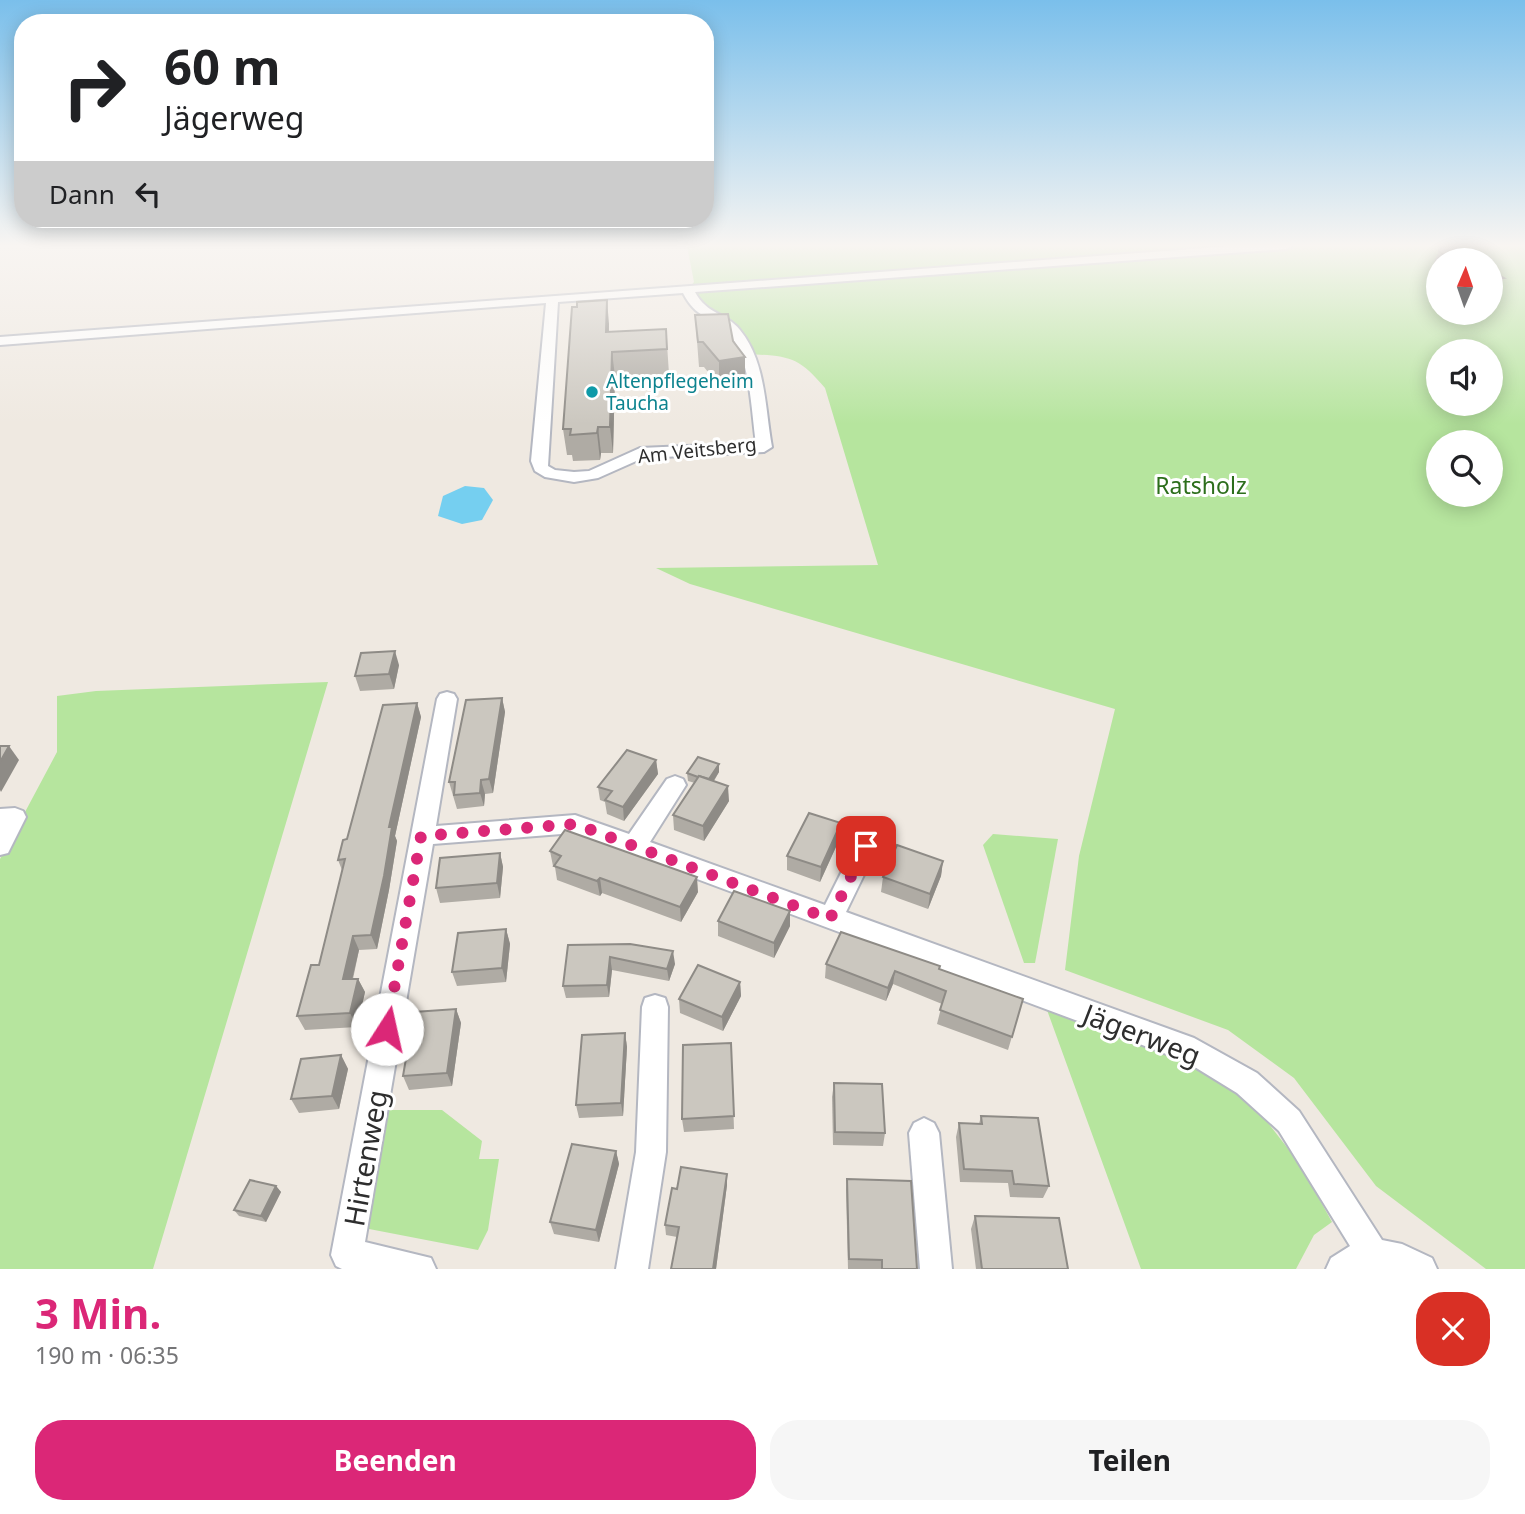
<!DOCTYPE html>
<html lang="de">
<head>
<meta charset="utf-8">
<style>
  :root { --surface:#fff; --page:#f6f6f6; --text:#202124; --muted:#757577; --accent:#db2777 }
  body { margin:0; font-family:"Noto Sans",sans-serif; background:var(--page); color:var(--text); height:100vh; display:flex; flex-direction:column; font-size:26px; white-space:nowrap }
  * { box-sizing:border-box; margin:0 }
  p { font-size:23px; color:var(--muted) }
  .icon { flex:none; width:38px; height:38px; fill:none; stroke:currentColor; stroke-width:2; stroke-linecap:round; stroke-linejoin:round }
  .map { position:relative; height:1269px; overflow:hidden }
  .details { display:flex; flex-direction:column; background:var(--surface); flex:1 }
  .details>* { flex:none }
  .guide { position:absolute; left:14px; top:14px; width:700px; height:214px; border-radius:28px; box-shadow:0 4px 18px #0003; background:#fff; color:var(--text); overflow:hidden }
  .needle { width:46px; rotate:2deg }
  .controls { position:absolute; left:1426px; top:248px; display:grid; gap:14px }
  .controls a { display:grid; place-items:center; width:77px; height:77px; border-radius:50%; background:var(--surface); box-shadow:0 4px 18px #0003; font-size:35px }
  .pin { position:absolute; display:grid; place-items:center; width:60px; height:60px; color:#fff; margin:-30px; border-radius:14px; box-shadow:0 4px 10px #0006 }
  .me { position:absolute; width:77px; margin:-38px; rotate:10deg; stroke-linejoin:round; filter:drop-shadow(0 0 5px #0008) }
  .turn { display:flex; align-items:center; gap:24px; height:147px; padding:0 35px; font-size:32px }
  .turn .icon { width:91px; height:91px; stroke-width:2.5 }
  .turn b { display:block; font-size:49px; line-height:60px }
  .then { display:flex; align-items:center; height:66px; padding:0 35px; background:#0003; gap:14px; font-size:26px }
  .round { display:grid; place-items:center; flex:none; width:74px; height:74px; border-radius:28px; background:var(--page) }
  .headline { display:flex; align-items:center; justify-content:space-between; height:119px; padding:0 35px }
  h1 { font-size:42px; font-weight:700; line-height:52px; color:var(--accent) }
  .primary-button { display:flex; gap:14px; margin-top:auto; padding:14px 35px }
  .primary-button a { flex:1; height:80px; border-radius:28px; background:var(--accent); color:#fff; font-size:28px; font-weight:700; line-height:80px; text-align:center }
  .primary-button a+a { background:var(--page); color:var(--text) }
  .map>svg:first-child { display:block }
</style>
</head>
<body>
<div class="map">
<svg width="1525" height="1269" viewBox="0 0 1525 1269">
  <rect width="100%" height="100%" fill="#efe9e1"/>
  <!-- green -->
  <g fill="#b6e59e" fill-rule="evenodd">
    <path d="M687,246H1525V1269H1486L1376,1186L1294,1078L1228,1030L1065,970L1079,856L1115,709L690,584L656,568L878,565L825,388C798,356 789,356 747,354L688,290L694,282ZM1438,261H1491V313H1438ZM1438,352H1491V404H1438ZM1438,443H1491V495H1438Z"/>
    <path d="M328,682L153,1269H0V859L57,752V696L96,691Z"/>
    <path d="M993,834L1058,839L1035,963H1024L983,845Z"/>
    <path d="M1047,1010L1197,1066L1251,1101L1300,1164L1332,1222L1314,1235L1296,1269H1141Z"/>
    <path d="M383,1110H442L482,1141L479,1159H499L488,1230L478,1250L364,1228Z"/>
  </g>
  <!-- water -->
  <path fill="#75cff0" d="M465,486L484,488L493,500L482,520L462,524L438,516L443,496Z"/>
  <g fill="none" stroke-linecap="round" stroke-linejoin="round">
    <!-- minor casing -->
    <g stroke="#b4b7c1" stroke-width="4">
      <g id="minor">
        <path d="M1233,246H1292L1286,249L695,292C707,315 726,312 740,330C766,361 765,409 772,447L764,452L643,458L598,478L574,482L545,477L535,471L531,461L546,303L0,345V337ZM683,293C697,320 710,314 727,332C751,355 751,411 756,443L640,448L589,471L574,472L555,470L548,466L558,302Z"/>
        <path d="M447,692L454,694L457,699L436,826L575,815L629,834L667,779L675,776L683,779L686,785L650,842L825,905L858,839L866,837L874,839L878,846L846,912L1194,1038L1257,1073L1299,1111L1382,1240L1402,1244L1432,1258L1437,1269H1326L1331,1258L1350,1246L1279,1131L1237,1093L1185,1061L574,833L433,844L365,1242L431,1258L436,1269H342L336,1266L331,1255L437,699L440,694Z"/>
        <path d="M15,808L23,811L26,817L8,853L0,855V809Z"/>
        <path d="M655,995L665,998L668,1007L666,1152L648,1269H616L636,1152L642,1007L645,998Z"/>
        <path d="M924,1118L934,1123L939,1133L952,1269H920L909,1133L914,1123Z"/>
      </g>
    </g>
    <!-- minor -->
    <use href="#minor" fill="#fff" fill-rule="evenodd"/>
  </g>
  <!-- wall -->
  <g fill="#afaba4">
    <path d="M1439,251L1477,261H1438V272L1432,267Z"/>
    <path d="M1491,270L1504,278L1496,294H1491Z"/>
    <path d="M695,315L733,341L745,357V382L719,386L704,367H699Z"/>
    <path d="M609,324V332L666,329L669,374L615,376L613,453H601L600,460L573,461L572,455H567L563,429Z"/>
    <path d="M399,665L394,689L360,691L355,676Z"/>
    <path d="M502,698L505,712L493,793L485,794L484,806L457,809L449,782Z"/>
    <path d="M417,703L421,717L395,836L397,841L389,890L377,949L359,950L353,979H358L365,992L357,1027L305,1030L297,1016L319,965L342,870L338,860L347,839Z"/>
    <path d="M656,760L658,774L624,821L607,814L605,802L600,800L598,787Z"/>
    <path d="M719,764V772L714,781L729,801L704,841L674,830L673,815L695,783L688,781L687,773Z"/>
    <path d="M841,823L840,838L820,882L787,870V856Z"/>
    <path d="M550,851L698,892L681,922L602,893L600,896L557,880L555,867L553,866Z"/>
    <path d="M500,853L503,867L500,898L440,903L436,888Z"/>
    <path d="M943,861L941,876L928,909L881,892L883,877Z"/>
    <path d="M718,921L790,926L774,958L718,936Z"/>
    <path d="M506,929L510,944L506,982L457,986L452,972Z"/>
    <path d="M568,945L675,964L669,981L612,970L609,997L566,998L563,986Z"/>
    <path d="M826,964L940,969L1023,999L1008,1050L937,1024L942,1004L893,984L886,1001L825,978Z"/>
    <path d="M740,982L741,996L723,1031L680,1013L679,999Z"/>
    <path d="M456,1009L461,1023L452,1086L409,1090L403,1076Z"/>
    <path d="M625,1033L627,1047L623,1116L579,1118L576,1105Z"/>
    <path d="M731,1043L734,1129L684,1132L682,1119Z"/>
    <path d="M341,1055L348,1069L339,1109L299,1113L291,1099Z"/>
    <path d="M834,1083L885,1133L883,1146L833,1145L832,1097Z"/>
    <path d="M981,1116L1049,1186L1043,1198L1010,1197L1008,1183L960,1182L956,1137L959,1123L979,1124Z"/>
    <path d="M616,1151L619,1164L599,1242L554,1234L550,1222Z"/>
    <path d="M847,1179L917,1269H848L846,1190Z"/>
    <path d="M727,1185L716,1269H671L677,1237L666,1235L665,1225L677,1189Z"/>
    <path d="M276,1186L281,1192L266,1222L239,1216L234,1210Z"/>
    <path d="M975,1216L1068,1269H976L971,1229Z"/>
  </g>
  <!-- shaded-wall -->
  <g fill="#8e8b86">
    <path d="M607,300L609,324L608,356L606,332Z"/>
    <path d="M612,352L615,376L613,453L610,427Z"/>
    <path d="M745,357V382L719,386V361Z"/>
    <path d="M598,427L601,453L600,460L597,433Z"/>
    <path d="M395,651L399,665L394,689L389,674Z"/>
    <path d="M502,698L505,712L493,793L489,779Z"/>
    <path d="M417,703L421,717L395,836L397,841L389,890L377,949L371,935L389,827Z"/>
    <path d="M9,746L19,760L1,792L0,790V762Z"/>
    <path d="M656,760L658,774L624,821L623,807Z"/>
    <path d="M719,764V772L709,788L708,781Z"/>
    <path d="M481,780L485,794L484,806L480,793Z"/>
    <path d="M728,786L729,801L704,841L703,826Z"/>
    <path d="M841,823L840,838L820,882L821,867Z"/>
    <path d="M500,853L503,867L500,898L497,883Z"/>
    <path d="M943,861L941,876L928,909L930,894Z"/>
    <path d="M697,877L698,892L681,922L680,907Z"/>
    <path d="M600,878L602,893L600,896L597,881Z"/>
    <path d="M790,911V926L774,958V943Z"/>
    <path d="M506,929L510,944L506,982L502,968Z"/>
    <path d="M353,936L359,950L349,993L343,979Z"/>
    <path d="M673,951L675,964L669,981L667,969Z"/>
    <path d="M610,957L612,970L609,997L607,985Z"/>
    <path d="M895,971L893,984L886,1001L888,988Z"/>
    <path d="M358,979L365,992L357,1027L350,1013Z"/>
    <path d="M740,982L741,996L723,1031L722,1017Z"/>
    <path d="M456,1009L461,1023L452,1086L447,1073Z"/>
    <path d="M625,1033L627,1047L623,1116L621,1103Z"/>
    <path d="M341,1055L348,1069L339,1109L332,1096Z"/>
    <path d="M616,1151L619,1164L599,1242L596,1230Z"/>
    <path d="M727,1174V1185L716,1269H713Z"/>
    <path d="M276,1186L281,1192L266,1222L261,1216Z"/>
  </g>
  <!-- building -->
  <g fill="#cbc7bf" stroke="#8e8b86" stroke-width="2">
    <path d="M1442,246H1454L1477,261H1452L1439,251Z"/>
    <path d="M1491,270L1504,278L1491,279Z"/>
    <path d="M607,300L606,332L666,329L667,349L612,352L610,427H598L597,433L570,435L571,429H563L572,307H577V302Z"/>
    <path d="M728,314L733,341L745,357L719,361L703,342H698L695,315Z"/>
    <path d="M395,651L389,674L355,676L361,653Z"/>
    <path d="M502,698L489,779L481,780L480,793L454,795L455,782H449L466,700Z"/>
    <path d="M417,703L389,827H392L384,876L371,935L353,936L343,979H358L350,1013L297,1016L311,965H319L345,859L338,860L343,840L347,839L383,705Z"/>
    <path d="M0,746H9L0,762Z"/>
    <path d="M627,750L656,760L623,807L605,800L612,791L598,787Z"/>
    <path d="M698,757L719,764L709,779L699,776L698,777L687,773Z"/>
    <path d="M699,776L728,786L703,826L673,815Z"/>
    <path d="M809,813L841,823L821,867L787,856Z"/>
    <path d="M565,830L697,877L680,907L600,878L597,881L554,866L561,856L550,851Z"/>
    <path d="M897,845L943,861L930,894L883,877Z"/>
    <path d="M500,853L497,883L436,888L440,858Z"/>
    <path d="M734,891L790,911L774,943L718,921Z"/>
    <path d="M506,929L502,968L452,972L458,933Z"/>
    <path d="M841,932L940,966L939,969L1023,999L1012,1037L940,1010L946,991L895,971L888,988L826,964Z"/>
    <path d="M630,944L673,951L667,969L610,957L607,985L563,986L568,945Z"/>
    <path d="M698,965L740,982L722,1017L679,999Z"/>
    <path d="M456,1009L447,1073L403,1076L414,1012Z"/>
    <path d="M625,1033L621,1103L576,1105L582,1035Z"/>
    <path d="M731,1043L734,1116L682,1119L683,1045Z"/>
    <path d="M341,1055L332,1096L291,1099L301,1059Z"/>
    <path d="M834,1083L882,1084L885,1133L835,1132Z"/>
    <path d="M981,1116L1038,1118L1049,1186L1014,1184L1012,1171L964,1169L959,1123L982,1124Z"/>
    <path d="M572,1144L616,1151L596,1230L550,1222Z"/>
    <path d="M681,1167L727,1174L713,1269H671L679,1227L665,1225L672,1188L677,1189Z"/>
    <path d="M847,1179L911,1181L917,1269H882V1260L849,1259Z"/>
    <path d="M250,1180L276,1186L261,1216L234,1210Z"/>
    <path d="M975,1216L1059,1218L1068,1269H982Z"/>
  </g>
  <!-- sky -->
  <linearGradient id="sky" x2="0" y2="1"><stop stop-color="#7abfeb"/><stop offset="0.58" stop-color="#f8f5f2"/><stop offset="1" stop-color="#f8f5f2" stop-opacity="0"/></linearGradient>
  <rect width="1525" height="424" fill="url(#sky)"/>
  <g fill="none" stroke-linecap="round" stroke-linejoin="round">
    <!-- route -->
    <path stroke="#db2777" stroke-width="12" stroke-dasharray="0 21.6" d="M387,1029L421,836L575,824L830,919L866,846"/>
  </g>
  <!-- markers -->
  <circle fill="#0f9aa8" stroke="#fff" stroke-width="2.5" cx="592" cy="392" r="7"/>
  <g text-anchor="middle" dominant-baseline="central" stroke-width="6" stroke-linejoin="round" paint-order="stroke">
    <!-- far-culture labels -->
    <g font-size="19" fill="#0d838f" stroke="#fff" text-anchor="start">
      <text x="606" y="381">Altenpflegeheim<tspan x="606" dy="22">Taucha</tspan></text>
    </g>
    <!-- far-street labels -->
    <g font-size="19" fill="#2e2e2e" stroke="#fff">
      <text transform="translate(697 450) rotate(-6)">Am Veitsberg</text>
    </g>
    <!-- park labels -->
    <g font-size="23" fill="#2c6e1b" stroke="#fff">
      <text x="1201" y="485">Ratsholz</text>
    </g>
    <!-- near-street labels -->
    <g font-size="28" fill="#2e2e2e" stroke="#fff">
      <text transform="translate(1142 1034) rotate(21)">Jägerweg</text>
      <text transform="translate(365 1158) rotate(-80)">Hirtenweg</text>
    </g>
  </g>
</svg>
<div class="controls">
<a><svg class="needle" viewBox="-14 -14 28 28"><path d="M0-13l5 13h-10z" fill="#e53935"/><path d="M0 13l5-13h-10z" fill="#757577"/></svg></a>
<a><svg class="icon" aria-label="sound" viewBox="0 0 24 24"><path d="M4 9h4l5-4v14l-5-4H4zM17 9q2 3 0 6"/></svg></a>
<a><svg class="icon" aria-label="search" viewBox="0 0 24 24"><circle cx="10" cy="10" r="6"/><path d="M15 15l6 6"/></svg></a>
</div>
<div class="pin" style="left:866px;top:846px;background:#d93025"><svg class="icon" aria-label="arrive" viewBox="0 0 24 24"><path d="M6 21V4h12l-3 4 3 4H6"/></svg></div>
<svg class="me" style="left:387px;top:1029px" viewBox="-20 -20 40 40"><circle r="19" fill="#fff"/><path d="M0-13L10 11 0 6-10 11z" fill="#db2777"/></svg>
<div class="guide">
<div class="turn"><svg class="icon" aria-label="right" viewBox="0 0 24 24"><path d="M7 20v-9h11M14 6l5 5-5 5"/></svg><div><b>60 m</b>Jägerweg</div></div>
<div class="then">Dann<svg class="icon" aria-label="left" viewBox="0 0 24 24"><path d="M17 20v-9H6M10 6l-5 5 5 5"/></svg></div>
</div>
</div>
<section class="details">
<div class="headline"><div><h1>3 Min.</h1><p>190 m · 06:35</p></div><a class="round" style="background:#d93025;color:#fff"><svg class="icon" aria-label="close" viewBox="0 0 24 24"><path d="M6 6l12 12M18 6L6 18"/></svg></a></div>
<div class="primary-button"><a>Beenden</a><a>Teilen</a></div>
</section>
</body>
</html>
